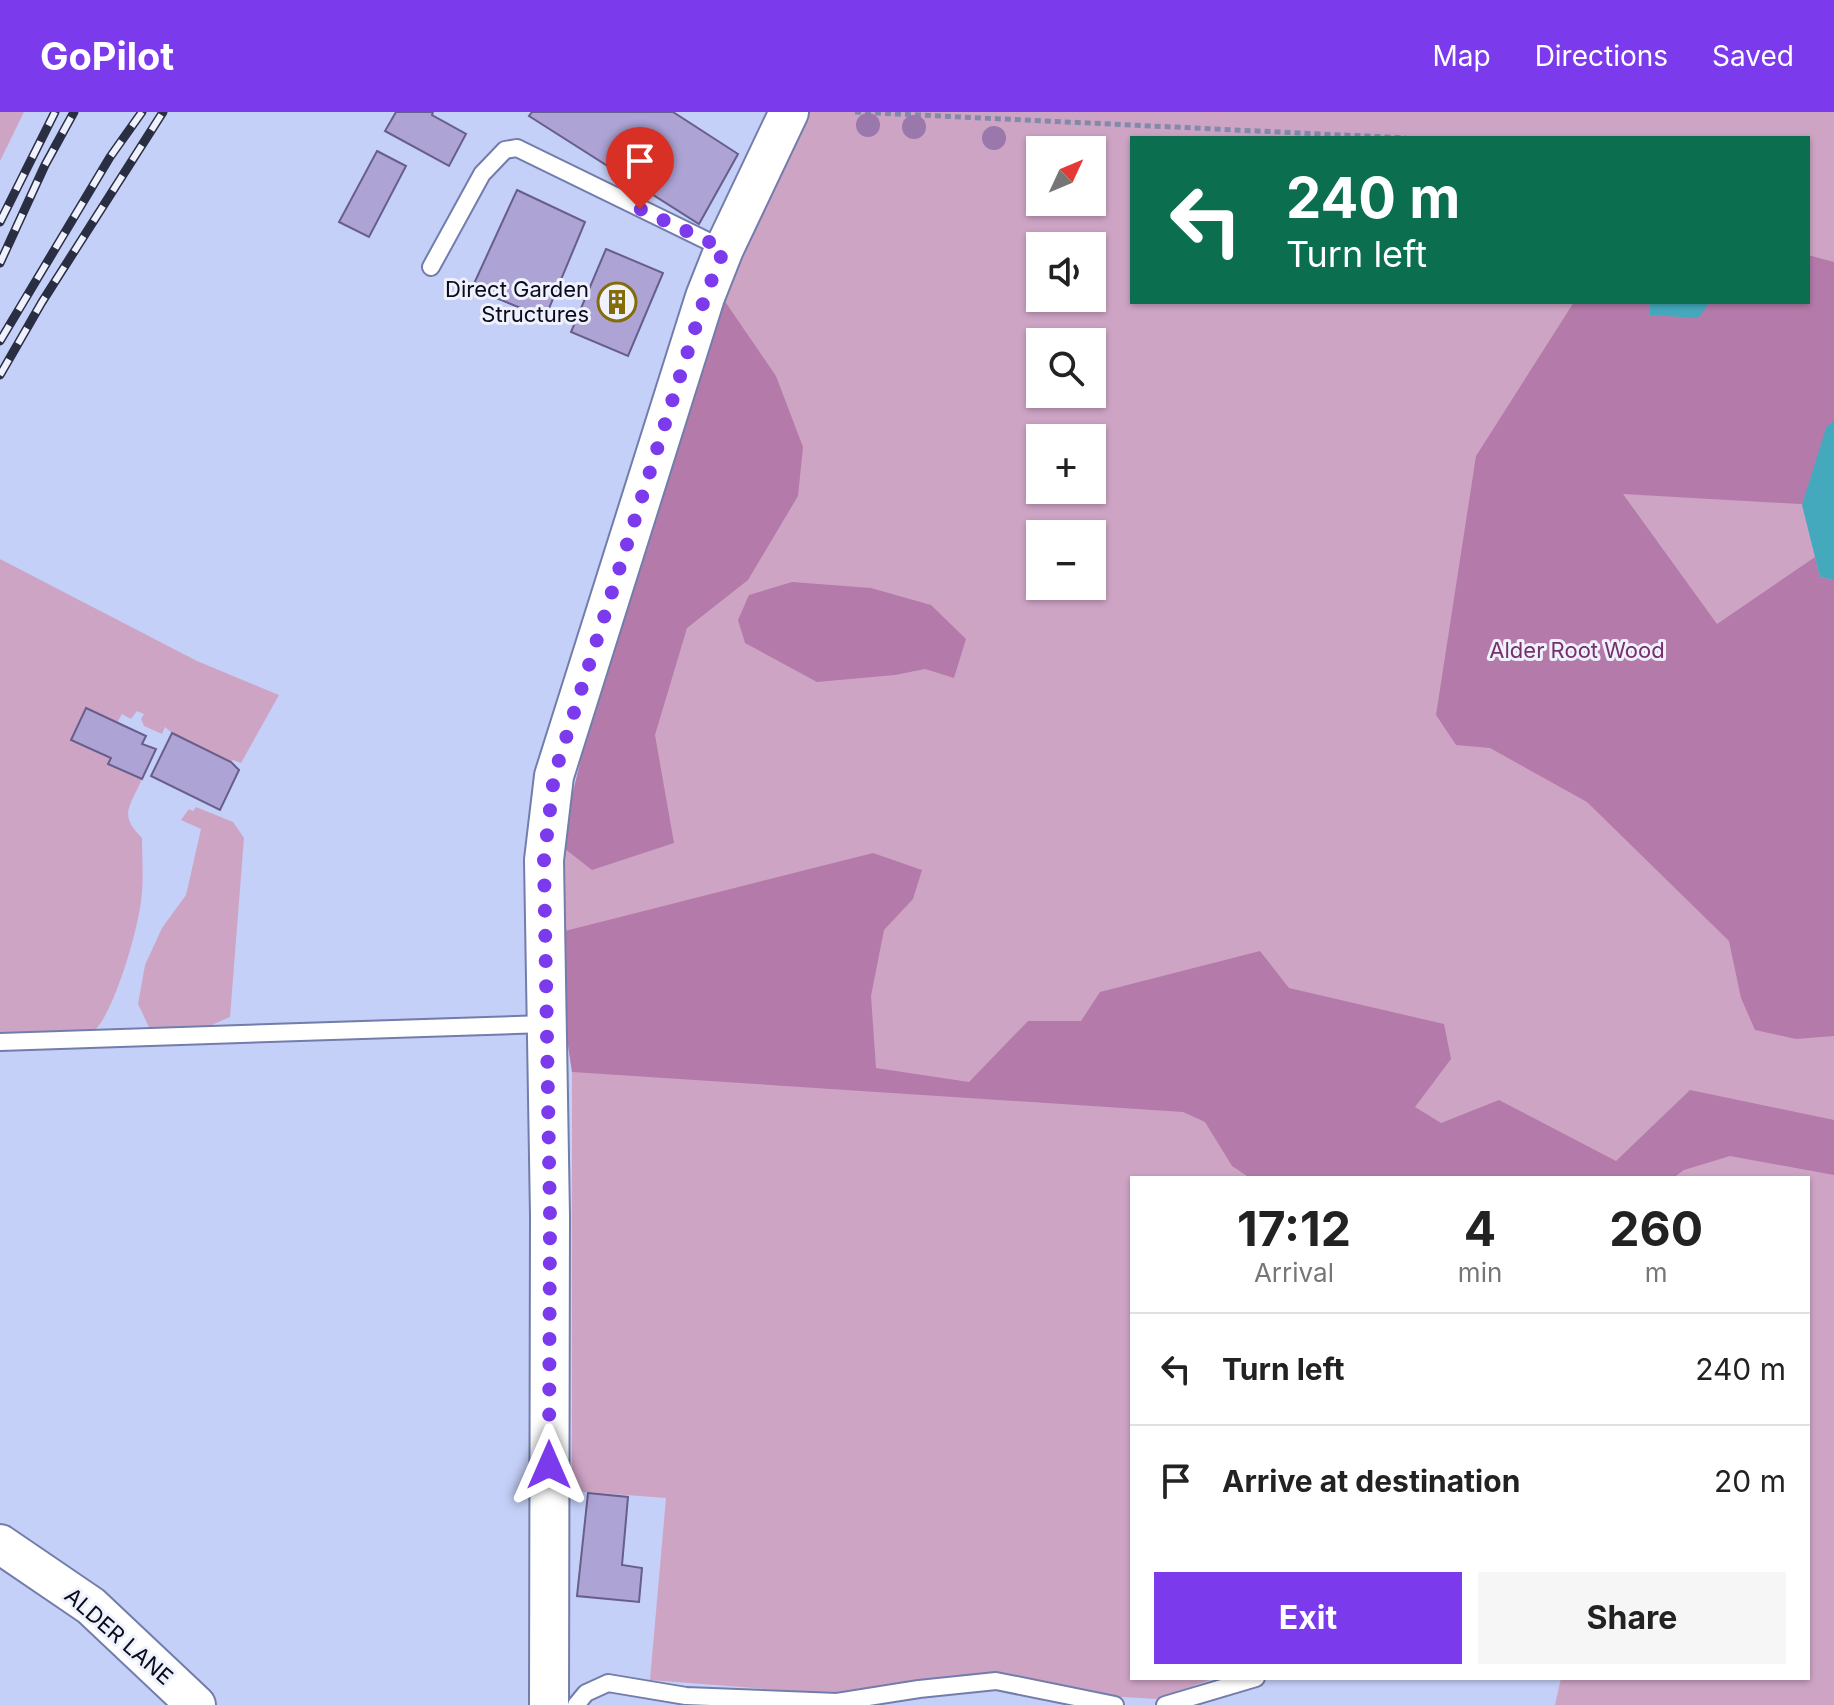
<!DOCTYPE html>
<html lang="en">
<head>
<meta charset="utf-8">
<style>
  :root { --surface:#fff; --page:#f6f6f6; --text:#222; --muted:#767676; --line:#e0e0e0; --accent:#7c3aed }
  body { margin:0; font-family:Inter,sans-serif; background:var(--page); color:var(--text); height:100vh; display:flex; flex-direction:column; font-size:30px; white-space:nowrap }
  * { box-sizing:border-box; margin:0 }
  p { font-size:26px; color:var(--muted) }
  .icon { flex:none; width:44px; height:44px; fill:none; stroke:currentColor; stroke-width:2; stroke-linecap:round; stroke-linejoin:round }
  .map { position:relative; flex:1; overflow:hidden }
  .panel { position:absolute; left:1130px; top:1064px; width:680px; height:504px; display:flex; flex-direction:column; background:var(--surface); border-radius:0px; box-shadow:0 2px 6px #0004 }
  .panel>* { flex:none }
  .top-card { position:absolute; left:1130px; top:24px; width:680px; height:168px; border-radius:0px; box-shadow:0 2px 6px #0004; background:#0b6e4f; color:#fff; overflow:hidden }
  .needle { width:52px; rotate:46deg }
  .controls { position:absolute; left:1026px; top:24px; display:grid; gap:16px }
  .controls a { display:grid; place-items:center; width:80px; height:80px; border-radius:0px; background:var(--surface); box-shadow:0 2px 6px #0004; font-size:40px }
  .pin { position:absolute; display:grid; place-items:center; width:68px; height:68px; color:#fff; margin:-82px -34px; border-radius:50% 50% 50% 0; rotate:-45deg; box-shadow:0 0 8px #0007 }
  .pin .icon { rotate:45deg }
  .me { position:absolute; width:88px; margin:-44px; rotate:0deg; stroke-linejoin:round; filter:drop-shadow(0 0 6px #0008) }
  .turn { display:flex; align-items:center; gap:28px; height:168px; padding:0 24px; font-size:36px }
  .turn .icon { width:104px; height:104px; stroke-width:2.5 }
  .turn b { display:block; font-size:56px; line-height:68px }
  .eta { display:flex; justify-content:space-evenly; align-items:center; height:136px; text-align:center }
  .eta b { font-size:48px; font-weight:700; line-height:56px }
  .primary-button { display:flex; gap:16px; margin-top:auto; padding:16px 24px }
  .primary-button a { flex:1; height:92px; border-radius:0px; background:var(--accent); color:#fff; font-size:32px; font-weight:700; line-height:92px; text-align:center }
  .primary-button a+a { background:var(--page); color:var(--text) }
  ul { padding:0; list-style:none }
  li { display:flex; align-items:center; gap:24px; height:112px; padding:0 24px; border-top:2px solid var(--line) }
  li div { flex:1 }
  li b { display:block; font-size:30px }
  li em { font-style:normal }
  header { display:flex; align-items:center; gap:48px; box-sizing:border-box; height:112px; padding:0 40px; background:var(--accent); color:#fff }
  header strong { font-size:38px }
  nav { display:flex; gap:44px; margin-inline-start:auto; font-size:28px }
  .map>svg:first-child { display:block }
</style>
</head>
<body>
<header>
<strong>GoPilot</strong>
<nav><a>Map</a><a>Directions</a><a>Saved</a></nav>
</header>
<div class="map">
<svg width="1834" height="1593" viewBox="0 0 1834 1593">
  <rect width="100%" height="100%" fill="#c5d0f8"/>
  <!-- green -->
  <g fill="#cea4c5" fill-rule="evenodd">
    <path d="M0,0H24L0,49Z"/>
    <path d="M808,0H1834V1593H1555L1561,1566H1808V1066H1132V1566H1215L1157,1587L1089,1583L1024,1565L992,1560L830,1582L650,1568L666,1386L572,1379V960L562,892L560,733L585,631L724,188ZM1132,26H1808V190H1132ZM1040,38H1092V90H1040ZM1040,134H1092V186H1040ZM1040,230H1092V282H1040ZM1040,326H1092V378H1040ZM1040,422H1092V474H1040Z"/>
    <path d="M0,447L197,549L279,583L241,651L233,648L231,650L172,621L165,615L162,622L144,614L141,607L144,602L137,599L131,607L122,602L117,611L86,597L72,628L111,646L109,652L142,667C130,695 118,702 142,726C142,747 144,769 141,789C138,818 114,901 94,919L0,926Z"/>
    <path d="M196,695L233,710L244,726L230,905L205,916L149,915L138,892L145,853L162,816L186,783L201,717L181,708L189,697L193,699Z"/>
  </g>
  <!-- forest -->
  <g fill="#b47baa">
    <path d="M1808,143L1834,150V394L1623,382L1717,512L1815,445L1820,465L1834,468V924L1796,927L1755,918L1741,886L1729,829L1587,690L1490,636L1456,633L1436,603L1476,344L1574,190H1808Z"/>
    <path d="M724,188L776,264L803,335L798,384L748,468L687,516L655,623L674,731L592,758L560,733L585,631Z"/>
    <path d="M792,470L871,476L931,493L966,527L954,566L925,557L895,563L817,570L745,531L738,508L749,483Z"/>
    <path d="M873,741L922,758L913,787L884,818L871,884L876,956L969,970L1028,909H1081L1100,880L1260,839L1289,876L1444,912L1451,947L1415,995L1441,1011L1499,988L1616,1049L1690,978L1834,1008V1063L1730,1044L1684,1058L1673,1066H1250L1232,1054L1205,1010L1183,1000L572,960L562,892L561,820Z"/>
  </g>
  <!-- water -->
  <g fill="#45a9bd">
    <path d="M1650,190H1710L1698,206L1650,203Z"/>
    <path d="M1834,308V468L1820,465L1802,393L1826,316Z"/>
  </g>
  <!-- building -->
  <g fill="#ada4d5" stroke="#675e8b" stroke-width="2">
    <path d="M396,0H433L432,3L466,22L449,54L385,19Z"/>
    <path d="M532,0H673L738,42L699,112L529,4Z"/>
    <path d="M377,39L406,54L369,125L339,110Z"/>
    <path d="M517,78L585,110L545,206L472,176Z"/>
    <path d="M606,137L663,161L628,244L571,220Z"/>
    <path d="M86,596L146,624L142,632L156,637L142,667L108,652L111,646L71,628Z"/>
    <path d="M172,621L231,650L239,658L220,698L151,664Z"/>
    <path d="M588,1381L628,1385L622,1453L642,1456L639,1490L577,1484Z"/>
  </g>
  <g fill="none" stroke-linecap="round" stroke-linejoin="round">
    <!-- service casing -->
    <g stroke="#727dab" stroke-width="20">
      <g id="service">
        <path d="M431,155L482,62L505,38L517,36L724,137"/>
        <path d="M0,930L545,912"/>
        <path d="M576,1593L586,1581L608,1571L686,1584L837,1590L919,1577L996,1569L1115,1593"/>
        <path d="M1165,1593L1256,1566"/>
      </g>
    </g>
    <!-- tertiary casing -->
    <g stroke="#727dab" stroke-width="42">
      <g id="tertiary">
        <path d="M0,1432L91,1494L196,1593"/>
        <path d="M549,1593L550,1104L544,748L554,664L705,185L724,137L789,0"/>
      </g>
    </g>
    <!-- path -->
    <path stroke="#828aaa" stroke-width="5" stroke-dasharray="6 4" stroke-linecap="butt" d="M855,0L1406,26"/>
    <!-- service -->
    <use href="#service" stroke="#fff" stroke-width="16"/>
    <!-- tertiary -->
    <use href="#tertiary" stroke="#fff" stroke-width="38"/>
    <!-- rail casing -->
    <g stroke="#292e43" stroke-width="9">
      <g id="rail">
        <path d="M0,110L55,0"/>
        <path d="M0,151L45,53L74,0"/>
        <path d="M0,229L110,45L142,0"/>
        <path d="M0,263L42,190L163,0"/>
      </g>
    </g>
    <!-- rail -->
    <use href="#rail" stroke="#eff2fd" stroke-width="6" stroke-dasharray="18" stroke-linecap="butt"/>
  </g>
  <!-- trees -->
  <g fill="#9a78ac">
    <circle cx="868" cy="13" r="12"/>
    <circle cx="914" cy="15" r="12"/>
    <circle cx="994" cy="26" r="12"/>
  </g>
  <g fill="none" stroke-linecap="round" stroke-linejoin="round">
    <!-- route -->
    <path stroke="#7c3aed" stroke-width="14" stroke-dasharray="0 25.2" d="M549,1353L550,1104L544,748L554,664L705,185L724,137L640,97"/>
  </g>
  <!-- icons -->
  <defs>
    <g id="building-ring" transform="scale(2)"><circle r="9.5" fill="#eff2fd" stroke="#846c09" stroke-width="1.5"/><path d="M-4-6H4V6H1V3H-1V6H-4ZM-2.5-4.3h1.7v1.8h-1.7ZM.8-4.3h1.7v1.8H.8ZM-2.5-1h1.7V.8h-1.7ZM.8-1h1.7V.8H.8Z" fill="#846c09"/></g>
  </defs>
  <g fill-rule="evenodd">
    <use href="#building-ring" x="617" y="190"/>
  </g>
  <g text-anchor="middle" dominant-baseline="central" stroke-width="6" stroke-linejoin="round" paint-order="stroke">
    <!-- poi labels -->
    <g font-size="22" fill="#090c1d" stroke="#eff2fd" text-anchor="end">
      <text x="589" y="177">Direct Garden<tspan x="589" dy="25">Structures</tspan></text>
    </g>
    <!-- park labels -->
    <g font-size="22" fill="#77306d" stroke="#eff2fd">
      <text x="1577" y="538">Alder Root Wood</text>
    </g>
    <!-- street labels -->
    <g font-size="22" fill="#090c1d" stroke="#eff2fd">
      <text transform="translate(119 1524) rotate(41)">ALDER LANE</text>
    </g>
  </g>
</svg>
<div class="controls">
<a><svg class="needle" viewBox="-14 -14 28 28"><path d="M0-13l5 13h-10z" fill="#e53935"/><path d="M0 13l5-13h-10z" fill="#767676"/></svg></a>
<a><svg class="icon" aria-label="sound" viewBox="0 0 24 24"><path d="M4 9h4l5-4v14l-5-4H4zM17 9q2 3 0 6"/></svg></a>
<a><svg class="icon" aria-label="search" viewBox="0 0 24 24"><circle cx="10" cy="10" r="6"/><path d="M15 15l6 6"/></svg></a>
<a>+</a>
<a>−</a>
</div>
<div class="pin" style="left:640px;top:97px;background:#d93025"><svg class="icon" aria-label="arrive" viewBox="0 0 24 24"><path d="M6 21V4h12l-3 4 3 4H6"/></svg></div>
<svg class="me" style="left:549px;top:1353px" viewBox="-20 -20 40 40"><path d="M0-17L14 15 0 8-14 15z" fill="#7c3aed" stroke="#fff" stroke-width="4"/></svg>
<div class="top-card">
<div class="turn"><svg class="icon" aria-label="left" viewBox="0 0 24 24"><path d="M17 20v-9H6M10 6l-5 5 5 5"/></svg><div><b>240 m</b>Turn left</div></div>
</div>
<section class="panel">
<div class="eta">
<div><b>17:12</b><p>Arrival</p></div>
<div><b>4</b><p>min</p></div>
<div><b>260</b><p>m</p></div>
</div>
<ul>
<li><svg class="icon" aria-label="left" viewBox="0 0 24 24"><path d="M17 20v-9H6M10 6l-5 5 5 5"/></svg><div><b>Turn left</b></div><em>240 m</em></li>
<li><svg class="icon" aria-label="arrive" viewBox="0 0 24 24"><path d="M6 21V4h12l-3 4 3 4H6"/></svg><div><b>Arrive at destination</b></div><em>20 m</em></li>
</ul>
<div class="primary-button"><a>Exit</a><a>Share</a></div>
</section>
</div>
</body>
</html>
